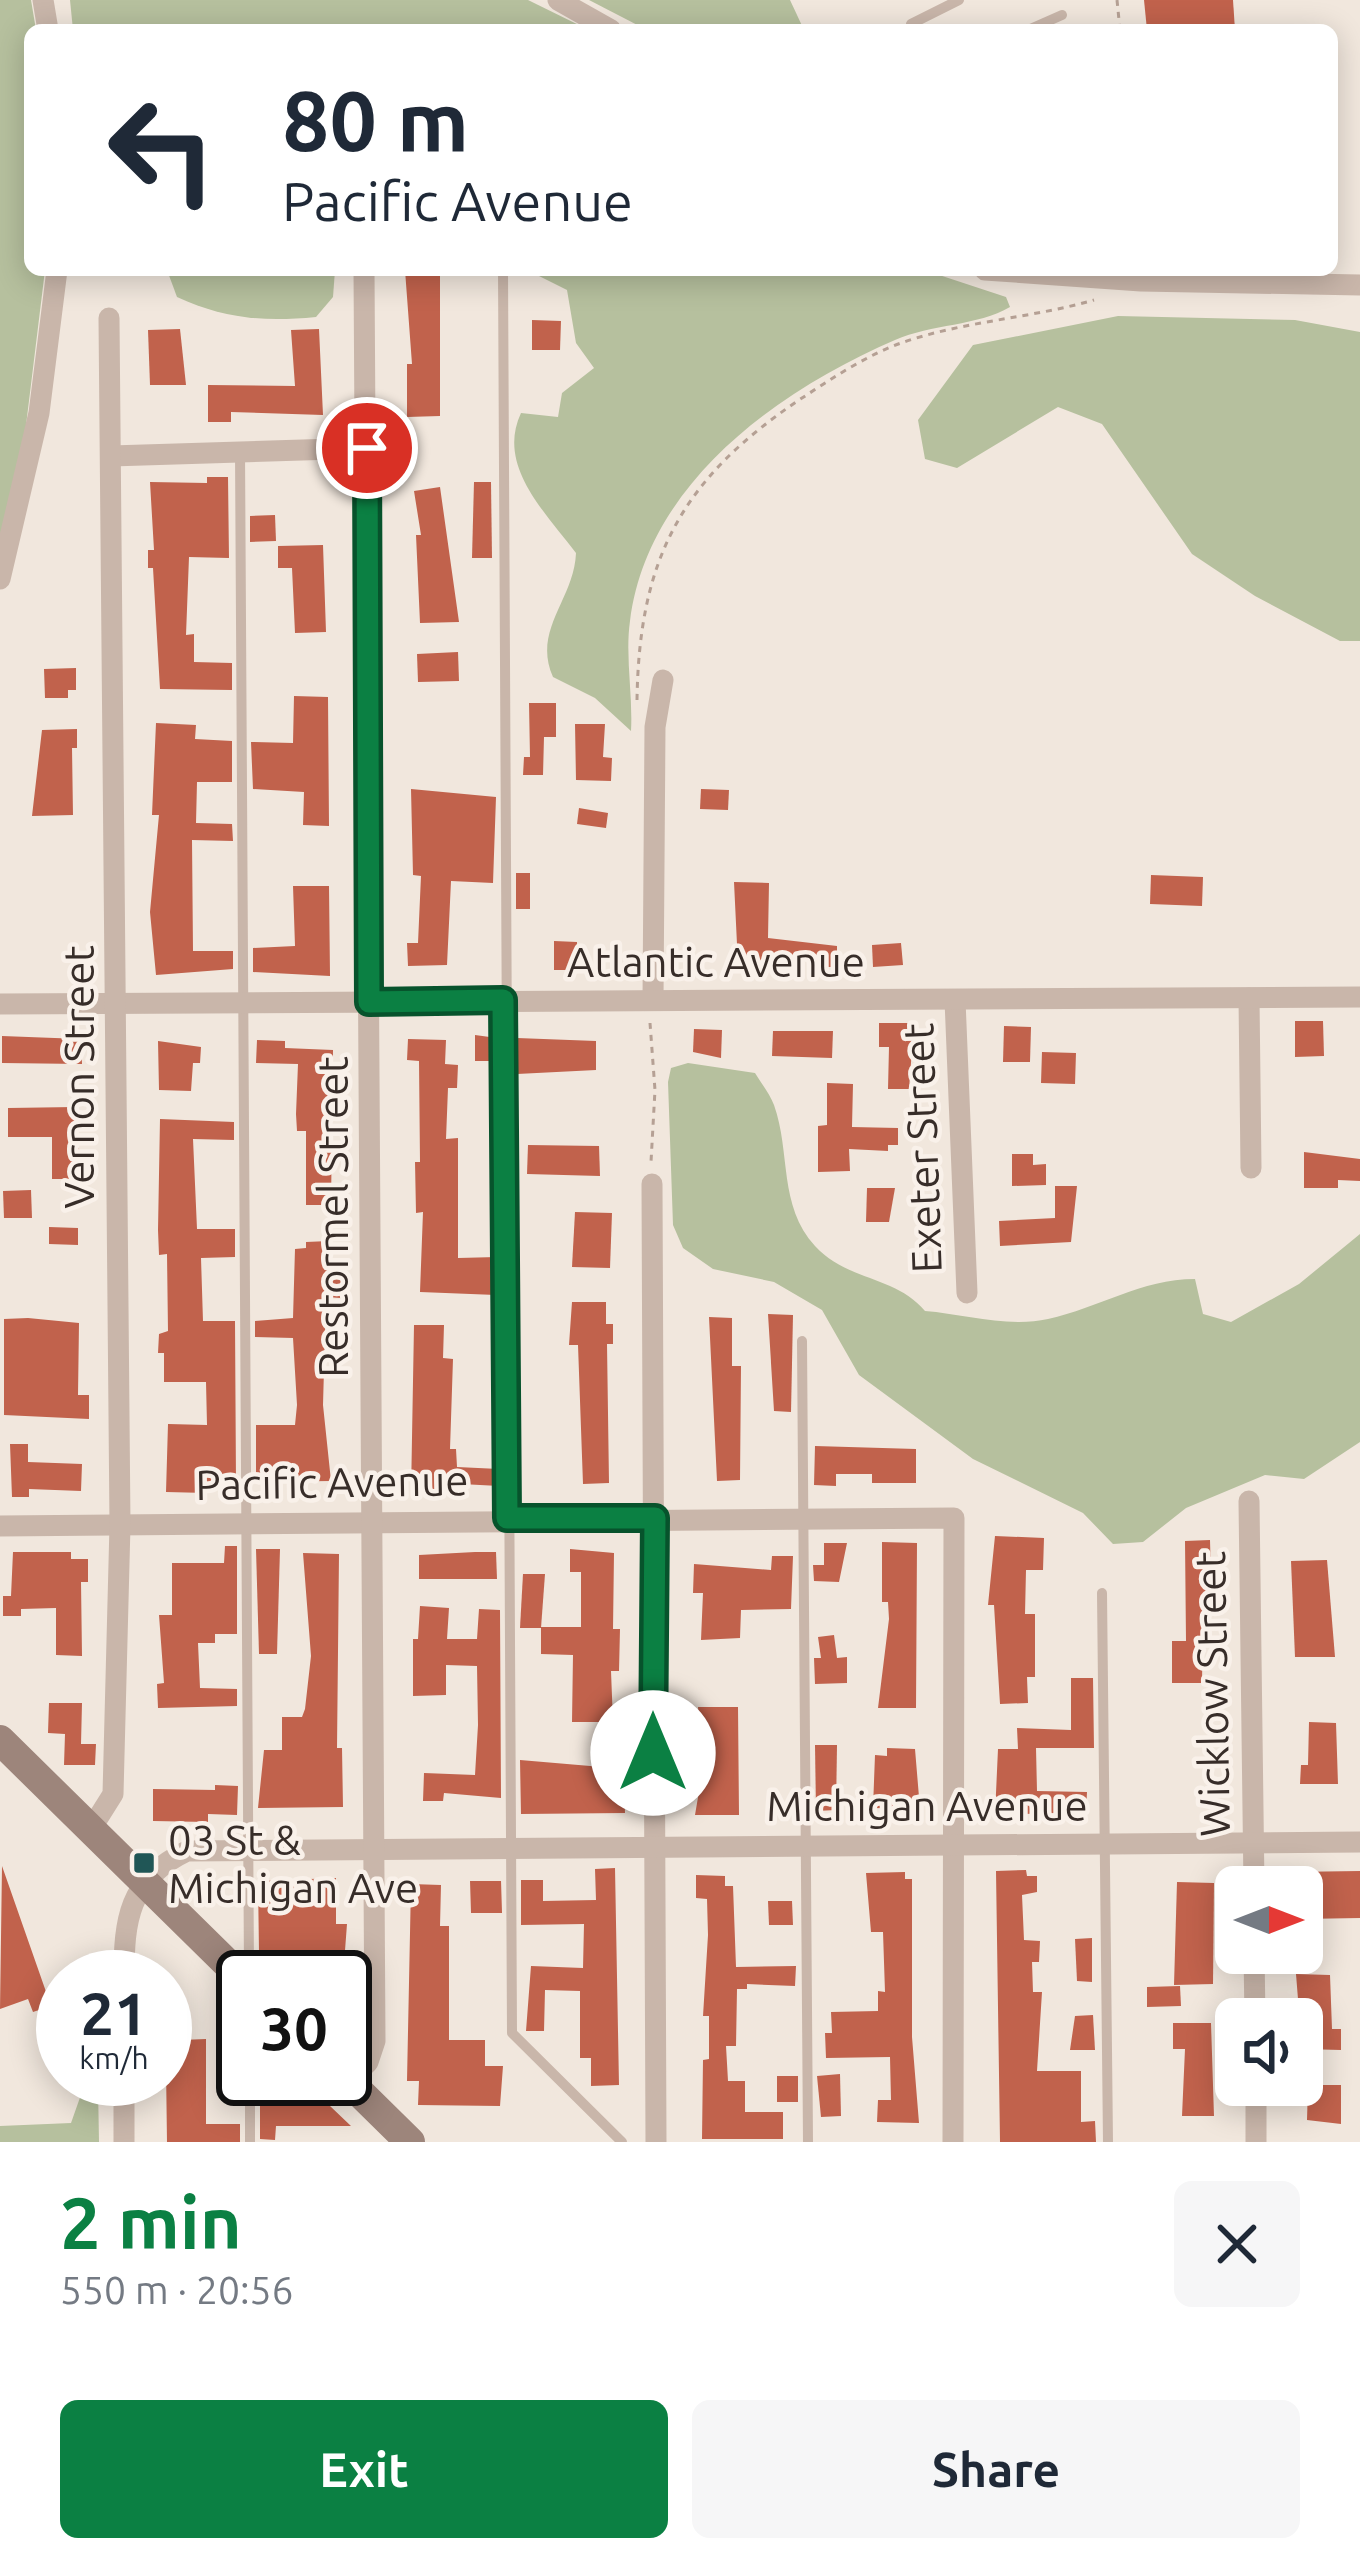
<!DOCTYPE html>
<html lang="en">
<head>
<meta charset="utf-8">
<style>
  :root { --surface:#fff; --page:#f6f6f7; --text:#1f2937; --muted:#747a83; --accent:#0b8043 }
  body { margin:0; font-family:Ubuntu,sans-serif; background:var(--page); color:var(--text); height:100vh; display:flex; flex-direction:column; font-size:45px; white-space:nowrap }
  * { box-sizing:border-box; margin:0 }
  p { font-size:39px; color:var(--muted) }
  .icon { flex:none; width:66px; height:66px; fill:none; stroke:currentColor; stroke-width:2; stroke-linecap:round; stroke-linejoin:round }
  .map { position:relative; height:2142px; overflow:hidden }
  .sheet { display:flex; flex-direction:column; background:var(--surface); flex:1 }
  .sheet>* { flex:none }
  .guide { position:absolute; left:24px; top:24px; width:1314px; height:252px; border-radius:18px; box-shadow:0 6px 30px #0003; background:#fff; color:var(--text); overflow:hidden }
  .needle { width:78px; rotate:90deg }
  .fabs { position:absolute; left:1215px; top:1866px; display:grid; gap:24px }
  .fabs a { display:grid; place-items:center; width:108px; height:108px; border-radius:18px; background:var(--surface); box-shadow:0 6px 30px #0003; font-size:60px }
  .speed { position:absolute; left:36px; top:1950px; display:flex; gap:24px; font-size:60px; font-weight:700; text-align:center }
  .speed>* { display:grid; place-content:center; width:156px; height:156px; border-radius:50%; background:var(--surface); box-shadow:0 6px 30px #0003; line-height:1 }
  .speed small { font-size:30px; font-weight:400 }
  .speed .limit { border:6px solid #111; border-radius:18px; background:#fff; color:#111 }
  .pin { position:absolute; display:grid; place-items:center; width:102px; height:102px; color:#fff; margin:-51px; border:6px solid #fff; border-radius:50%; box-shadow:0 3px 12px #0007 }
  .me { position:absolute; width:132px; margin:-66px; rotate:0deg; stroke-linejoin:round; filter:drop-shadow(0 0 9px #0008) }
  .turn { display:flex; align-items:center; gap:42px; height:252px; padding:0 60px; font-size:54px }
  .turn .icon { width:156px; height:156px; stroke-width:2.5 }
  .turn b { display:block; font-size:84px; line-height:102px }
  .round { display:grid; place-items:center; flex:none; width:126px; height:126px; border-radius:18px; background:var(--page) }
  .headline { display:flex; align-items:center; justify-content:space-between; height:204px; padding:0 60px }
  h1 { font-size:72px; font-weight:700; line-height:90px; color:var(--accent) }
  .button { display:flex; gap:24px; margin-top:auto; padding:24px 60px }
  .button a { flex:1; height:138px; border-radius:18px; background:var(--accent); color:#fff; font-size:48px; font-weight:700; line-height:138px; text-align:center }
  .button a+a { background:var(--page); color:var(--text) }
  .map>svg:first-child { display:block }
</style>
</head>
<body>
<div class="map">
<svg width="1360" height="2142" viewBox="0 0 1360 2142">
  <rect width="100%" height="100%" fill="#f1e7dd"/>
  <!-- green -->
  <g fill="#b6c09e">
    <path d="M0,0H31L36,30H30V270H45L22,458L0,547Z"/>
    <path d="M70,0H528L589,30H73Z"/>
    <path d="M589,0H790L804,30H647Z"/>
    <path d="M167,270H335L333,297L316,317C264,322 225,319 177,297Z"/>
    <path d="M527,270H924L1006,297L1010,307C978,326 931,324 895,340C777,391 647,484 630,621C625,656 633,695 631,731L595,698L553,677C532,630 574,600 576,553C546,513 496,466 521,413L558,417L562,393L594,368L576,343L567,290Z"/>
    <path d="M1118,316L1295,320L1360,332V641H1340L1255,596L1192,554L1102,424L1058,407L957,468L925,459L918,420L973,345Z"/>
    <path d="M688,1063L755,1073C761,1083 770,1094 774,1105C791,1153 778,1205 815,1246C847,1281 896,1276 925,1311C964,1314 1009,1328 1048,1319C1099,1308 1141,1279 1195,1279L1203,1314L1231,1322L1299,1284L1360,1234V1442L1304,1479L1265,1475L1186,1508L1143,1542L1113,1544L1083,1513L973,1459L859,1375L822,1310L774,1282L713,1269L683,1248L673,1225L668,1082L671,1068Z"/>
    <path d="M98,2086L99,2142H0V2126L71,2123L83,2089Z"/>
  </g>
  <!-- building -->
  <g fill="#c1624c">
    <path d="M1144,0H1233L1235,30H1147Z"/>
    <path d="M405,270H440V416L407,417V364H412Z"/>
    <path d="M532,320L561,321L560,350H532Z"/>
    <path d="M180,329L186,385H150L148,330Z"/>
    <path d="M319,329L323,415L231,412V422H208V385L295,386L291,330Z"/>
    <path d="M207,477H228L229,558L189,557L186,635L194,634V662L232,663V690L160,689L153,568H148V550H154L150,482L207,483Z"/>
    <path d="M474,482H491L492,558H472Z"/>
    <path d="M440,487L459,622L420,623L416,535H421L414,491Z"/>
    <path d="M275,515L276,541L250,542V516Z"/>
    <path d="M323,545L326,632L295,633L292,568H278V546Z"/>
    <path d="M458,652L459,681L418,682L417,654Z"/>
    <path d="M76,668V690H68V698H45L44,669Z"/>
    <path d="M294,696L328,697L329,826L303,825L304,792L253,789L251,742L293,743Z"/>
    <path d="M529,703H556V737H544L543,775H523L524,757H530Z"/>
    <path d="M156,723L196,725L195,739L232,741V782H197L196,823L232,824L233,841L192,840L193,951H233V969L156,975L150,912L159,815H152Z"/>
    <path d="M575,724H605L603,757L612,758L611,781L576,780Z"/>
    <path d="M77,729V748H72L73,815L32,816L42,730Z"/>
    <path d="M411,789L496,797L493,883L451,881L447,965L408,966L407,943H418L421,876L413,875Z"/>
    <path d="M701,789L729,790L728,810L700,809Z"/>
    <path d="M579,808L608,813L606,828L577,824Z"/>
    <rect x="516" y="873" width="14" height="36"/>
    <path d="M1151,875L1203,877L1202,906L1150,904Z"/>
    <path d="M734,882L769,883L768,938L837,946V967H820V961L773,960V964L738,965Z"/>
    <path d="M293,886H329L330,976L253,972V948L295,946Z"/>
    <path d="M554,941L577,942V970H554Z"/>
    <path d="M901,943L903,965L873,967L872,945Z"/>
    <path d="M1295,1021H1323L1324,1056L1295,1057Z"/>
    <path d="M879,1023H914L909,1089H888L889,1047H879Z"/>
    <path d="M1004,1026L1031,1027L1030,1062H1003Z"/>
    <path d="M694,1029L722,1030L721,1058L693,1052Z"/>
    <path d="M773,1031H833L832,1058L772,1056Z"/>
    <path d="M475,1035L497,1038V1061H475Z"/>
    <path d="M2,1036L81,1039L82,1064L2,1063Z"/>
    <path d="M517,1038L596,1041V1070L517,1074Z"/>
    <path d="M408,1039L446,1040L445,1064L458,1065L457,1088H448L446,1139L458,1138V1258L497,1257L496,1295L420,1292L423,1212L416,1213L415,1162H420L419,1061L407,1060Z"/>
    <path d="M257,1040L285,1041V1048L333,1050L331,1205H306V1131H297L296,1114L298,1064L256,1063Z"/>
    <path d="M158,1041L201,1047L200,1063H193L191,1091L159,1090Z"/>
    <path d="M1042,1052L1076,1053L1075,1084L1041,1083Z"/>
    <path d="M827,1083L853,1084L852,1127L898,1128V1145H888V1151L849,1149L850,1171L818,1172V1126L827,1125Z"/>
    <path d="M75,1107L82,1179H52V1137H8V1108Z"/>
    <path d="M160,1119L234,1122V1140L193,1139L197,1229H235V1257L201,1258L203,1321H235L236,1485L207,1484V1493L166,1492L168,1424L207,1425L206,1382H164V1353H158L159,1334L168,1331L167,1254L159,1255L158,1230Z"/>
    <path d="M528,1145L599,1146L600,1176L527,1174Z"/>
    <path d="M1304,1152L1360,1159V1181L1338,1180V1188H1304Z"/>
    <path d="M1012,1154H1033V1165L1046,1164V1185L1012,1186Z"/>
    <path d="M1055,1186H1077L1071,1242L1000,1246L999,1221L1055,1218Z"/>
    <path d="M867,1188H895L889,1222H866Z"/>
    <path d="M31,1190L32,1218H4L3,1191Z"/>
    <path d="M575,1212L612,1213L610,1268L572,1267Z"/>
    <path d="M49,1227L78,1228V1245L49,1244Z"/>
    <path d="M329,1241L330,1275H341L340,1298L326,1297L323,1405L331,1481L256,1482V1425H295L297,1405L293,1338L255,1337V1321L293,1318L295,1249L306,1248V1242Z"/>
    <path d="M572,1302H606V1324H613V1344H607L609,1483L583,1484L578,1345H569Z"/>
    <path d="M768,1314L793,1315L791,1412L774,1411Z"/>
    <path d="M709,1317L732,1318V1366H741L740,1480L717,1481Z"/>
    <path d="M28,1318L79,1323L78,1395H89V1419L4,1415V1319Z"/>
    <path d="M414,1325H444L443,1358L453,1359L450,1449H456L457,1467L499,1469V1486L461,1484L460,1494H411Z"/>
    <path d="M10,1444H28V1462L82,1464L81,1491L29,1489V1497H12Z"/>
    <path d="M815,1446L916,1449V1483H872V1474H836V1486L814,1485Z"/>
    <path d="M995,1536L1044,1538L1043,1570H1026L1025,1614H1035V1677H1027L1028,1703L1000,1704L994,1605H988Z"/>
    <path d="M1210,1540L1212,1615H1203L1202,1683H1172V1641H1186L1185,1541Z"/>
    <path d="M882,1542L917,1543L916,1708H878L889,1619L888,1602H882Z"/>
    <path d="M824,1543H847L839,1582L814,1581L813,1565H824Z"/>
    <path d="M225,1546H237V1634H215V1643H198L200,1688L237,1689V1706L158,1708L157,1684L164,1683L159,1615H172V1563H224Z"/>
    <path d="M256,1549H280L277,1654H259Z"/>
    <path d="M570,1549L614,1553L613,1629H620L619,1671H611L613,1722H572L573,1655L541,1654V1627H581V1572H570Z"/>
    <path d="M13,1552H71V1559H88V1582H81L82,1656L56,1655V1608L21,1609V1616H3V1596H11Z"/>
    <path d="M475,1552H496L497,1579H419V1555Z"/>
    <path d="M303,1553L339,1554L337,1748H342L343,1807L258,1808L264,1750H282V1717H302L305,1709L311,1656Z"/>
    <path d="M772,1556H793L791,1609L741,1610L740,1638L701,1640L703,1593H693L694,1564L771,1570Z"/>
    <path d="M1327,1560L1335,1657H1295L1291,1561Z"/>
    <path d="M523,1574H545L541,1628H520Z"/>
    <path d="M420,1606L449,1608L447,1639H477L479,1609L500,1610L501,1798L444,1793L443,1801H423L424,1773L475,1775L478,1725L477,1666L446,1665V1695L413,1696V1639H418Z"/>
    <path d="M834,1635L837,1658L847,1657V1683L815,1684L814,1658H821L818,1637Z"/>
    <path d="M1071,1678H1093L1094,1748H1036L1037,1791L1087,1792L1086,1812L995,1815L998,1749H1018L1017,1728L1071,1730Z"/>
    <path d="M49,1703H82L81,1744H96L95,1765H64L65,1734L48,1733Z"/>
    <path d="M698,1707H738L739,1815H695L702,1774Z"/>
    <path d="M1309,1722L1336,1723L1338,1784H1300L1301,1765H1308Z"/>
    <path d="M815,1745H837L836,1810L816,1811Z"/>
    <path d="M887,1748L915,1749L920,1809L873,1808L875,1755L887,1756Z"/>
    <path d="M623,1750L625,1813L521,1814L520,1760L602,1767L601,1751Z"/>
    <path d="M215,1785L238,1786L237,1815L208,1814V1822L153,1821V1789L215,1790Z"/>
    <path d="M2,1866L51,2006L33,2012L28,1999L0,2009Z"/>
    <path d="M615,1868L619,2085L591,2086V2058H580V1991L545,1990L544,2031H526L531,1966L583,1968L584,1924L521,1925V1880H543V1901L596,1900L595,1869Z"/>
    <path d="M1026,1870L1027,1876H1037V1892L1022,1895L1024,1940L1040,1941L1039,1962H1032L1033,1992H1042L1037,2071H1081V2122L1095,2121L1096,2142H1000L996,1871Z"/>
    <path d="M1360,1871V1918L1302,1919V1887H1291L1290,1872Z"/>
    <path d="M905,1872V1879H912V2037L919,2123L877,2122L878,2100H891L890,2057L826,2058L825,2033H832L831,2012L878,2011V1991L885,1992L883,1932H871L866,1873Z"/>
    <path d="M696,1875L725,1876V1886H733L736,1967L796,1966L795,1986L747,1984V1989H737L736,2046H726L728,2081H745V2112H783V2139H702L703,2060L709,2059V2016H703L708,1935L707,1899L696,1898Z"/>
    <path d="M336,1878V1924H347L343,1977L276,1970L259,1953L258,1881Z"/>
    <path d="M470,1881H501L502,1913H471Z"/>
    <path d="M1177,1882L1214,1883L1213,1984L1174,1985Z"/>
    <path d="M411,1884L441,1885L440,1926H449V2040H485V2066H503L500,2106L418,2105L419,2081H407Z"/>
    <path d="M768,1901H792L793,1925H769Z"/>
    <path d="M1092,1938V1982L1077,1981L1075,1939Z"/>
    <path d="M1296,1974L1330,1975L1332,2029H1341V2050L1302,2049Z"/>
    <path d="M1180,1986L1181,2006L1147,2007V1987Z"/>
    <path d="M165,1990L186,2009L181,2040L206,2039V2124H240V2142H167Z"/>
    <path d="M1093,2015L1095,2050H1070L1075,2016Z"/>
    <path d="M1173,2023H1211L1214,2116H1182L1185,2049H1173Z"/>
    <path d="M840,2074L841,2116L821,2117L817,2076Z"/>
    <rect x="777" y="2076" width="21" height="26"/>
    <path d="M1308,2085H1341V2124L1307,2120Z"/>
    <path d="M260,2106H330L351,2126H276L275,2140L260,2139Z"/>
  </g>
  <g fill="none" stroke-linecap="round" stroke-linejoin="round">
    <!-- path -->
    <g stroke="#b5a094" stroke-width="3" stroke-dasharray="6 6" stroke-linecap="butt">
      <path d="M1117,0L1120,30"/>
      <path d="M637,700C639,558 682,479 799,400C831,379 868,354 904,342C965,321 1032,318 1094,300"/>
      <path d="M650,1023L655,1090L651,1162"/>
    </g>
    <!-- lane -->
    <g stroke="#c9b6aa" stroke-width="10">
      <path d="M914,30L911,24L959,0"/>
      <path d="M1028,30L1062,15"/>
      <path d="M503,270L512,2033L622,2142"/>
      <path d="M240,451L249,1974"/>
      <path d="M802,1341L808,2142"/>
      <path d="M1102,1593L1108,2142"/>
      <path d="M250,2079V2142"/>
    </g>
    <!-- street -->
    <g stroke="#c9b6aa" stroke-width="21">
      <path d="M43,0L48,30"/>
      <path d="M558,0L611,30"/>
      <path d="M985,270L1141,281L1360,285"/>
      <path d="M111,456L367,448"/>
      <path d="M0,579L39,413L57,270"/>
      <path d="M1249,998L1251,1168"/>
      <path d="M653,1000L655,727L663,680"/>
      <path d="M955,1000L967,1293"/>
      <path d="M0,1004L1360,997"/>
      <path d="M652,1184L656,2142"/>
      <path d="M1249,1501L1254,1887"/>
      <path d="M0,1526L954,1518L953,2142"/>
      <path d="M91,1829L113,1794L120,1525L109,318"/>
      <path d="M1254,1953L1255,2019"/>
      <path d="M124,1977C124,1921 128,1879 187,1851L1360,1842"/>
      <path d="M124,2079V2142"/>
      <path d="M349,2081L368,2062L375,2041L364,270"/>
      <path d="M1256,2085V2142"/>
    </g>
    <!-- secondary -->
    <g stroke="#9d857b" stroke-width="30">
      <path d="M0,1740L243,1979"/>
      <path d="M345,2078L410,2142"/>
    </g>
  </g>
  <g fill="none" stroke-linecap="round" stroke-linejoin="round">
    <!-- route casing -->
    <g stroke="#07532c" stroke-width="30">
      <path id="route" d="M367,448L369,1002L503,1000L507,1518H655L653,1753"/>
    </g>
    <!-- route -->
    <use href="#route" stroke="#0b8043" stroke-width="21"/>
  </g>
  <!-- markers -->
  <rect fill="#205656" stroke="#f9f1ea" stroke-width="4.5" x="132" y="1851" width="24" height="24" rx="6"/>
  <g text-anchor="middle" dominant-baseline="central" stroke-width="9" stroke-linejoin="round" paint-order="stroke">
    <!-- street labels -->
    <g font-size="42" fill="#372d29" stroke="#f9f1ea">
      <text x="716" y="961">Atlantic Avenue</text>
      <text transform="translate(78 1077) rotate(-90)">Vernon Street</text>
      <text transform="translate(922 1148) rotate(-92)">Exeter Street</text>
      <text transform="translate(332 1217) rotate(-90)">Restormel Street</text>
      <text transform="translate(332 1482) rotate(-1)">Pacific Avenue</text>
      <text transform="translate(1212 1694) rotate(-91)">Wicklow Street</text>
      <text x="927" y="1805">Michigan Avenue</text>
    </g>
    <!-- poi labels -->
    <g font-size="42" fill="#372d29" stroke="#f9f1ea" text-anchor="start">
      <text x="168" y="1839">03 St &amp;<tspan x="168" dy="48">Michigan Ave</tspan></text>
    </g>
  </g>
</svg>
<div class="fabs">
<a><svg class="needle" viewBox="-14 -14 28 28"><path d="M0-13l5 13h-10z" fill="#e53935"/><path d="M0 13l5-13h-10z" fill="#747a83"/></svg></a>
<a><svg class="icon" aria-label="sound" viewBox="0 0 24 24"><path d="M4 9h4l5-4v14l-5-4H4zM17 9q2 3 0 6"/></svg></a>
</div>
<div class="speed"><div>21<small>km/h</small></div><div class="limit">30</div></div>
<div class="pin" style="left:367px;top:448px;background:#d93025"><svg class="icon" aria-label="arrive" viewBox="0 0 24 24"><path d="M6 21V4h12l-3 4 3 4H6"/></svg></div>
<svg class="me" style="left:653px;top:1753px" viewBox="-20 -20 40 40"><circle r="19" fill="#fff"/><path d="M0-13L10 11 0 6-10 11z" fill="#0b8043"/></svg>
<div class="guide">
<div class="turn"><svg class="icon" aria-label="left" viewBox="0 0 24 24"><path d="M17 20v-9H6M10 6l-5 5 5 5"/></svg><div><b>80 m</b>Pacific Avenue</div></div>
</div>
</div>
<section class="sheet">
<div class="headline"><div><h1>2 min</h1><p>550 m · 20:56</p></div><a class="round"><svg class="icon" aria-label="close" viewBox="0 0 24 24"><path d="M6 6l12 12M18 6L6 18"/></svg></a></div>
<div class="button"><a>Exit</a><a>Share</a></div>
</section>
</body>
</html>
